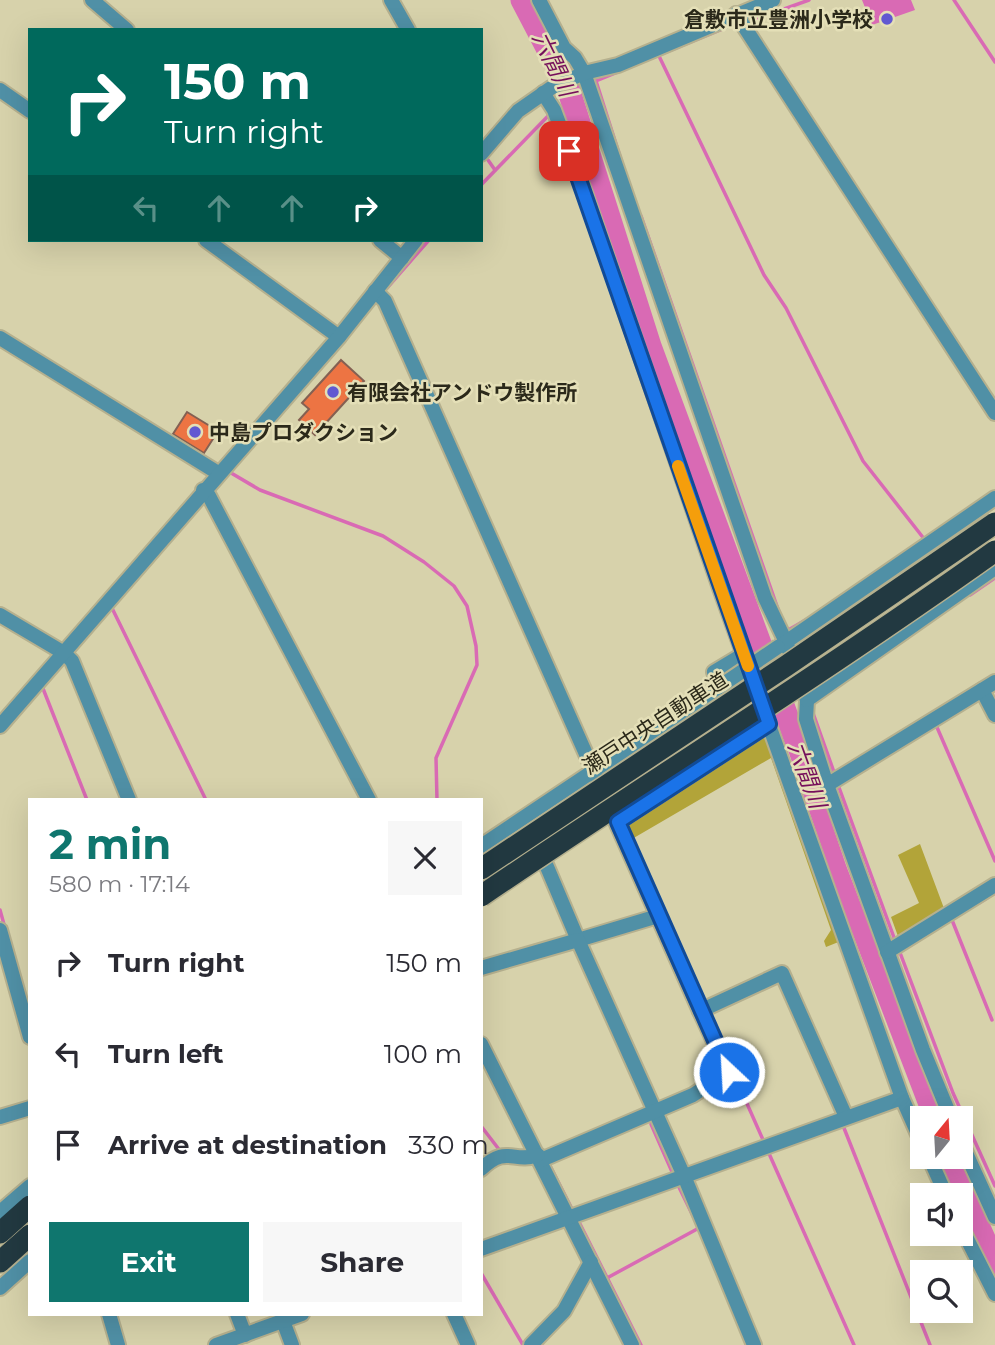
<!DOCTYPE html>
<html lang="en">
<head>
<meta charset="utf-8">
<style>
  :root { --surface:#fff; --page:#f7f7f7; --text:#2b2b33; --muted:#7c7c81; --accent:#0f766e }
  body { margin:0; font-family:Montserrat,"Noto Sans JP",sans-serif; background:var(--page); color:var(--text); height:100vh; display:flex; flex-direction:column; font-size:26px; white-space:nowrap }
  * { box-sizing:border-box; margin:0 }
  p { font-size:23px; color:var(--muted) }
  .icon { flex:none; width:38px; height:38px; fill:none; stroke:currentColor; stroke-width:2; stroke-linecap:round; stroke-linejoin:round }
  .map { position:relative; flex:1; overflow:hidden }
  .sheet { position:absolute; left:28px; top:798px; width:455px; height:518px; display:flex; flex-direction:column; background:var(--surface); border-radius:0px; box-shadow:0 7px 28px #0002 }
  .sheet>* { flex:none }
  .top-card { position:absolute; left:28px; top:28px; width:455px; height:214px; border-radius:0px; box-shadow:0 7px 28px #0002; background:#00695c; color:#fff; overflow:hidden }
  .needle { width:46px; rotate:18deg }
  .fabs { position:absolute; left:910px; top:1106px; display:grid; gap:14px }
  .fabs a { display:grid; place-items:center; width:63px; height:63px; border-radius:0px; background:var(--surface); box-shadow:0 7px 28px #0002; font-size:35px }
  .pin { position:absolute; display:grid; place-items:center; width:60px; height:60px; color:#fff; margin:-30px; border-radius:14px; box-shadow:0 4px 10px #0006 }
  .me { position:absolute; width:77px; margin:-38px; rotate:335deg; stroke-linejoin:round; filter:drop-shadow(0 0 5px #0008) }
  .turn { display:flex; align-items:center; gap:24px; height:147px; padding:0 21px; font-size:32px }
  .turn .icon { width:91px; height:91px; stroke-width:2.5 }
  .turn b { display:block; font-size:49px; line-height:60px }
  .lanes { display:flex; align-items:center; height:66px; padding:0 21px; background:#0003; justify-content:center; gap:35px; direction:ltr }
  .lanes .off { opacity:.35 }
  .round { display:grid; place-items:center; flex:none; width:74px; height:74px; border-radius:0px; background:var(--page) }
  .overview { display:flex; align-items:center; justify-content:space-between; height:119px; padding:0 21px }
  h1 { font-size:42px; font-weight:700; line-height:52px; color:var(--accent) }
  .button { display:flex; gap:14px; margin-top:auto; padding:14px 21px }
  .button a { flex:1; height:80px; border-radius:0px; background:var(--accent); color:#fff; font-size:28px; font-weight:700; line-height:80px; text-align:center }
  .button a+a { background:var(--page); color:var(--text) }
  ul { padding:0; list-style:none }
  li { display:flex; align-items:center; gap:21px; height:91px; padding:0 21px }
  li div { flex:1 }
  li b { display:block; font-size:26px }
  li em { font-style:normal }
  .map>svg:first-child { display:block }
</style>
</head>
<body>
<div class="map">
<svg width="995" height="1345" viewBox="0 0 995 1345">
  <rect width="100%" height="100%" fill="#d7d2ab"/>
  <!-- green -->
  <g fill="#b2a439">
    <path d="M765,731L841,941L826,947L824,941L831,930L771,758L632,839L626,826L627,822Z"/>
    <path d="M920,844L945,911L899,939L891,917L919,903L898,855Z"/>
  </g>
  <!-- water -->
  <g fill="#d96ab4">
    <path d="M862,0H911L915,10L872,25Z"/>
    <path d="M792,706L846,865L943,1118H923L843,909L776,716Z"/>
    <path d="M938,1157H960L995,1235V1277L961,1207V1195H955Z"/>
  </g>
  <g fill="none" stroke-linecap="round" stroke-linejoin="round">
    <!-- stream -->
    <g stroke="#d96ab4" stroke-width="3.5">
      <path d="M954,0L995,62"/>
      <path d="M748,22L809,0"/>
      <path d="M659,56L764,275L786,308L863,461L925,540"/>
      <path d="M596,81L623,166"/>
      <path d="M596,81L725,28"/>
      <path d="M570,91L580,87"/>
      <path d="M567,112L575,109"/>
      <path d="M488,160L495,170"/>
      <path d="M481,185L548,116"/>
      <path d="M641,216L779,612"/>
      <path d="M387,288L429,240"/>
      <path d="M226,470L260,490L383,536L424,562L454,586L467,606L476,646L477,665L436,758L437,800"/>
      <path d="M969,593L970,595L995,578"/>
      <path d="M111,606L206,800"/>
      <path d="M786,629H790L809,618"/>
      <path d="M42,686L87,800"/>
      <path d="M813,713L835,775"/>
      <path d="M936,725L995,861"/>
      <path d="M837,782L896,943"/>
      <path d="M979,903L995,893"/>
      <path d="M0,910L5,928"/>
      <path d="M952,920L992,1020"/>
      <path d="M899,950L953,1093L995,1186"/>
      <path d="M733,1072L764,1142"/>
      <path d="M719,1086L736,1078"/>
      <path d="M654,1121L651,1124L673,1174"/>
      <path d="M842,1123L930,1345"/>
      <path d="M481,1126L501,1152"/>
      <path d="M767,1149L854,1345"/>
      <path d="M548,1162L573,1211"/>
      <path d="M676,1181L694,1218"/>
      <path d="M577,1218L641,1345"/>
      <path d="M481,1273L523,1345"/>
      <path d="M607,1278L699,1228"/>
    </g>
    <!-- river -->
    <path stroke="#d96ab4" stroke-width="23" d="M522,0L568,88L650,346L795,738"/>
  </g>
  <!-- building -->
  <g fill="#ed7443" stroke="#846052" stroke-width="2">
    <path d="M341,360L364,381L315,435L299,420L309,409L302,403Z"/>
    <path d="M187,412L218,431L204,453L173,434Z"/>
  </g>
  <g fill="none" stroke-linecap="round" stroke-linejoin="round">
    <!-- minor casing -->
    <g stroke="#b5b08e" stroke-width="18">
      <g id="minor">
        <path d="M92,0L127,30"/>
        <path d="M391,0L408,30"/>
        <path d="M539,0L564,48L575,58L584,73L765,598L786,642L807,700L806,719L827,785L923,1050L951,1118"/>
        <path d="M736,14L995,413"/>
        <path d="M0,90L30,111"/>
        <path d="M543,93L554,110L585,193L720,588L902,1098L922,1143"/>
        <path d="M481,154L518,111L551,88L584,73L618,65L773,0"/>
        <path d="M206,240L339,337"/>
        <path d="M380,240L402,258"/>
        <path d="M375,291L385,301L700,1011L782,973L846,1117"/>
        <path d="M0,338L218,473"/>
        <path d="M203,490L209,496L369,800"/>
        <path d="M0,615L64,653L72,661L129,800"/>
        <path d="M780,646L995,498"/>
        <path d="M982,690L995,715"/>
        <path d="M807,700L995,568"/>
        <path d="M0,726L339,337L416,240"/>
        <path d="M827,785L995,682"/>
        <path d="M618,822L769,724"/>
        <path d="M481,846L719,687L714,672L744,654"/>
        <path d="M539,848L578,940L658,916"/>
        <path d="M0,930L30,1037"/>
        <path d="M887,952L995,885"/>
        <path d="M481,968L578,940L684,1176L754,1345"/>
        <path d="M481,1044L632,1345"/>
        <path d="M0,1117L30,1108"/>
        <path d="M961,1142L995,1217"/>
        <path d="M929,1157L946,1195"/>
        <path d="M541,1160L693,1095L728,1072L700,1011"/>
        <path d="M481,1169C507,1144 513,1164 538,1155"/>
        <path d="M0,1212L30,1186"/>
        <path d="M961,1227L995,1294"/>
        <path d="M481,1249L902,1098"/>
        <path d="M0,1288L30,1261"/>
        <path d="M109,1314L118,1345"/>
        <path d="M237,1314L245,1335"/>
        <path d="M454,1314L468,1345"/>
        <path d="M283,1321L292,1345"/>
        <path d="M216,1345L302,1314"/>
        <path d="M531,1345L564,1311L591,1262"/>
      </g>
    </g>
    <!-- motorway casing -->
    <g stroke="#b5b08e" stroke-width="24">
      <g id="motorway">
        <path d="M0,1233L30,1206"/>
        <path d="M0,1262L30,1235"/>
      </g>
    </g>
    <!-- minor -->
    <use href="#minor" stroke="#5090a6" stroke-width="14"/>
    <!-- motorway -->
    <use href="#motorway" stroke="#223941" stroke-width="21"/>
    <!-- minor-bridge casing -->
    <g stroke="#b5b08e" stroke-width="18" stroke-linecap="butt">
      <path id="minor-bridge" d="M719,687L778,647"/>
    </g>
    <!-- motorway-bridge casing -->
    <g stroke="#b5b08e" stroke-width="24" stroke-linecap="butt">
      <g id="motorway-bridge">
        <path d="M481,869L786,666L995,523"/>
        <path d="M481,896C652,780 827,671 995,551"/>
      </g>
    </g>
    <!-- minor-bridge -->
    <use href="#minor-bridge" stroke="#5090a6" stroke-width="14"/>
    <!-- motorway-bridge -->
    <use href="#motorway-bridge" stroke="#223941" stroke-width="21"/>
  </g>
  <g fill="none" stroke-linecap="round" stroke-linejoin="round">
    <!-- route casing -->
    <g stroke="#114b97" stroke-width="18">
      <path id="route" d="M569,151L769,724L618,822L729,1072"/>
    </g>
    <!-- route -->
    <use href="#route" stroke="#1a73e8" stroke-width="12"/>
    <!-- slow -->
    <path stroke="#f59e0b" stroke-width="12" d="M678,466L748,666"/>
  </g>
  <!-- markers -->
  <g fill="#6158d1" stroke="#e4dfb7" stroke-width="2.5">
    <circle cx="887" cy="19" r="7"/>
    <circle cx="333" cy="392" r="7"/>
    <circle cx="195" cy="432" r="7"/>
  </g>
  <g text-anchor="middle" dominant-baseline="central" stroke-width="5" stroke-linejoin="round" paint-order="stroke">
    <!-- poi labels -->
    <g font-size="21" font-weight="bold" fill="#2b291a" stroke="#e4dfb7" text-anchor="start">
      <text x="873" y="19" text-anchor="end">倉敷市立豊洲小学校</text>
      <text x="347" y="392">有限会社アンドウ製作所</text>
      <text x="209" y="432">中島プロダクション</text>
    </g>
    <!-- street labels -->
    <g font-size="21" fill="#2b291a" stroke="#e4dfb7">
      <text transform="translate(655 723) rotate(-33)">瀬戸中央自動車道</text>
    </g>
    <!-- water labels -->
    <g font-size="23" font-style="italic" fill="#760f5b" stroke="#e4dfb7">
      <text transform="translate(554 64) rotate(64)">六間川</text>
      <text transform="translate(807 775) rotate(70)">六間川</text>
    </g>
  </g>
</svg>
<div class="fabs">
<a><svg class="needle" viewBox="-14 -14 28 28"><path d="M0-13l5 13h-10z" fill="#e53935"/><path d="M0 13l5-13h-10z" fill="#7c7c81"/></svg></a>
<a><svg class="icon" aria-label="sound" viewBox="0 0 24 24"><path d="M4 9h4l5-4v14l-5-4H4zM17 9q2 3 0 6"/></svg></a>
<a><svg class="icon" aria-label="search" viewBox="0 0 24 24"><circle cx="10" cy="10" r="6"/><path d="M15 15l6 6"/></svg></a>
</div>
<div class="pin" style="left:569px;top:151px;background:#d93025"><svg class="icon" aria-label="arrive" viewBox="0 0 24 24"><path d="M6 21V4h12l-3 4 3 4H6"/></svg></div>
<svg class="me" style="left:729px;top:1072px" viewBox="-20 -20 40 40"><circle r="17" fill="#1a73e8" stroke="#fff" stroke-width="3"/><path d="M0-11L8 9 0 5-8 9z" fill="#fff"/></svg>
<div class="top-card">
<div class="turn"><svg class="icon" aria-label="right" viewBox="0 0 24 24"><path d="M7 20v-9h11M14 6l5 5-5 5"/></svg><div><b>150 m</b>Turn right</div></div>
<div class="lanes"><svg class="icon off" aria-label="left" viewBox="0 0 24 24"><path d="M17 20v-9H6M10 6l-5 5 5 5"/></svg><svg class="icon off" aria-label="ahead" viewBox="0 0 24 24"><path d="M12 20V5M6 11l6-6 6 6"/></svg><svg class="icon off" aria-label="ahead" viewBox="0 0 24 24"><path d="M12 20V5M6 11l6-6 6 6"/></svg><svg class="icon" aria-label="right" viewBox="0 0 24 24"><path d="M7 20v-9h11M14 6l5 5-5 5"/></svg></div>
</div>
<section class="sheet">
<div class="overview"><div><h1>2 min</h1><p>580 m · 17:14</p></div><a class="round"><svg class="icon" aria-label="close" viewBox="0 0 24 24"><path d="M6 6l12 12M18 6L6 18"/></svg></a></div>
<ul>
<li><svg class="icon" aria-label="right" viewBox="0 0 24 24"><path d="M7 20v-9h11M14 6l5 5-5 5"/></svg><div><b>Turn right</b></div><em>150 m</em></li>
<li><svg class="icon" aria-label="left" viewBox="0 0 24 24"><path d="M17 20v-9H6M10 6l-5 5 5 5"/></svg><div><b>Turn left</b></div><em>100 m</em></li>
<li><svg class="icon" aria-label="arrive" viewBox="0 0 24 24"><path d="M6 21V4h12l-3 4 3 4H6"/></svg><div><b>Arrive at destination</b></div><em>330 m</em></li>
</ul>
<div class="button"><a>Exit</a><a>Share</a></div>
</section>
</div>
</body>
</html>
